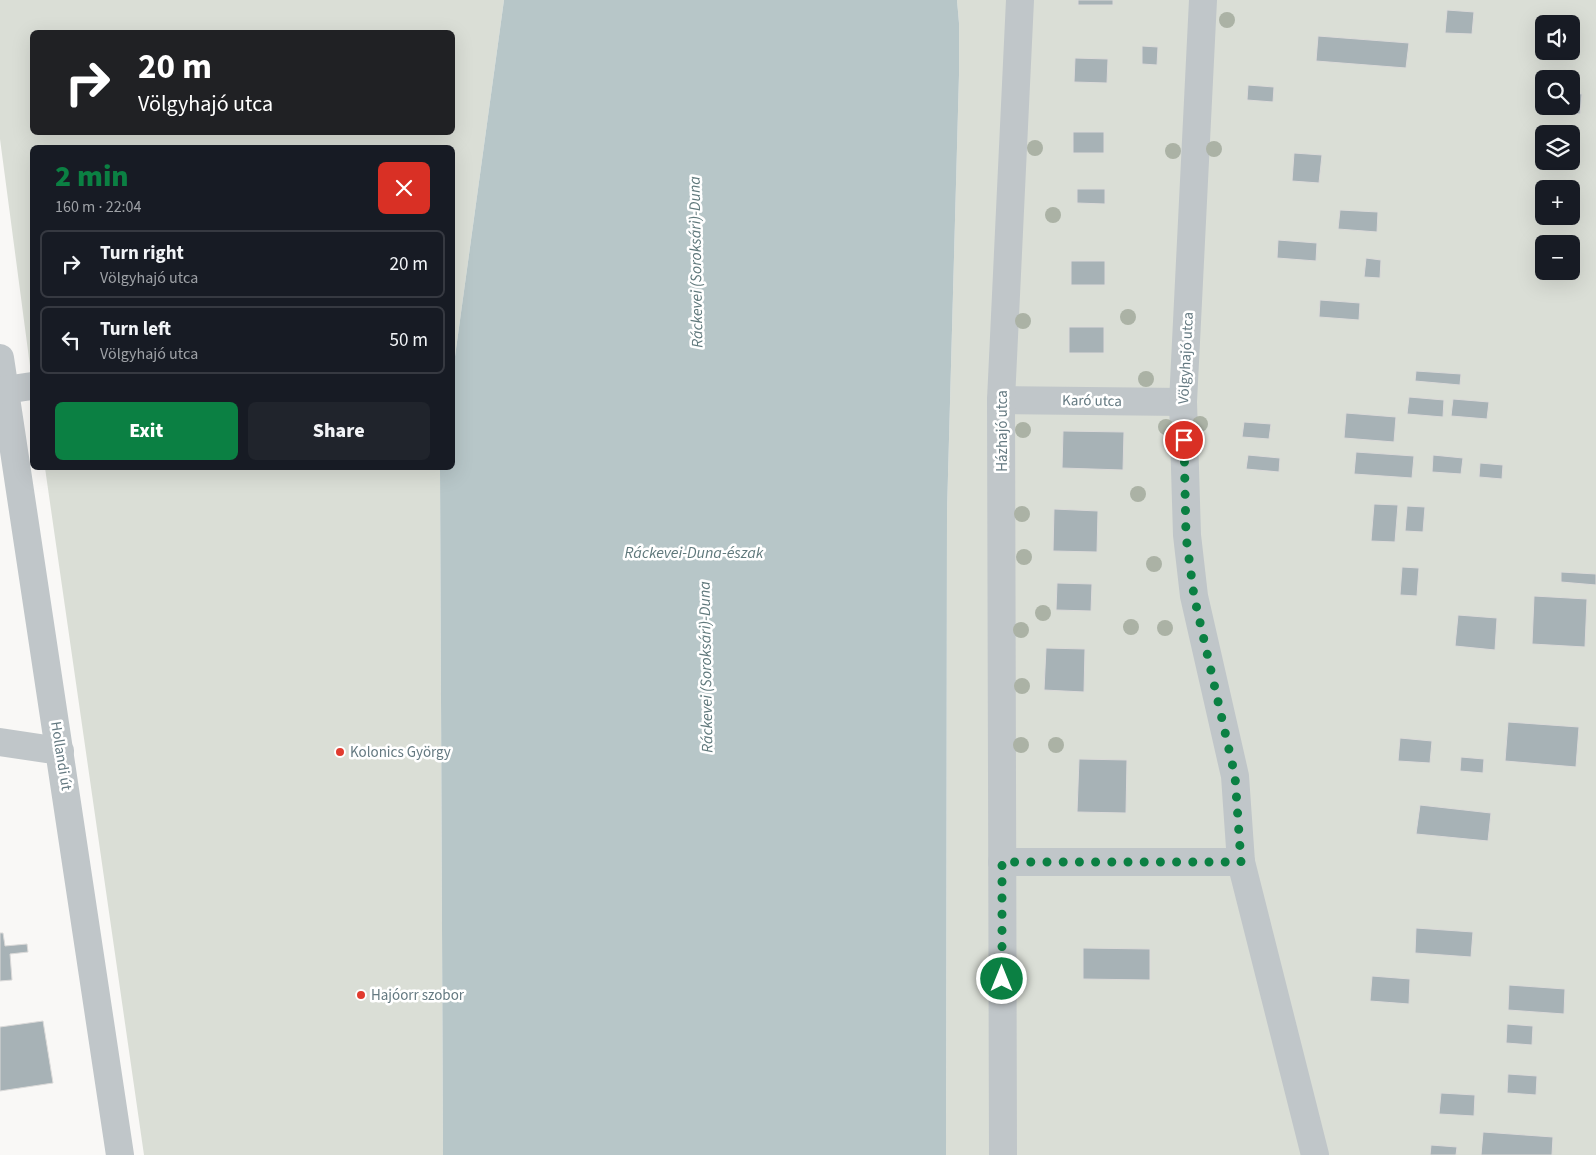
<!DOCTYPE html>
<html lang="en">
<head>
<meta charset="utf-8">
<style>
  :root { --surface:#171b24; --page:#20242c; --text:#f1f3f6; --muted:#9ea1a6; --line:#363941; --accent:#0b8043 }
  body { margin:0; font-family:"Source Sans 3",sans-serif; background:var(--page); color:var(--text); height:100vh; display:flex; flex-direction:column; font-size:19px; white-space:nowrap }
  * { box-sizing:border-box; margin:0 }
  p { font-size:16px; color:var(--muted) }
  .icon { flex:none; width:28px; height:28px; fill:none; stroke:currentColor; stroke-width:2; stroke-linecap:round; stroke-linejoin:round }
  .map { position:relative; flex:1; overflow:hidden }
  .drawer { position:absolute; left:30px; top:145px; width:425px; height:325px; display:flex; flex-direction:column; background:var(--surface); border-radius:8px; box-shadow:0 5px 20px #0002 }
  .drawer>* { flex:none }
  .banner { position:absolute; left:30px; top:30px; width:425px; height:105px; border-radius:8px; box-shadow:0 5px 20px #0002; background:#202124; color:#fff; overflow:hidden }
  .tools { position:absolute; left:1535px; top:15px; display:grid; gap:10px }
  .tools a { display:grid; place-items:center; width:45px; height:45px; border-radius:8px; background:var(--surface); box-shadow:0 5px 20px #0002; font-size:25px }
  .pin { position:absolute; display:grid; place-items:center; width:42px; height:42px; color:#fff; margin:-21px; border:2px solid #fff; border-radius:50%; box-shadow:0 1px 5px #0007 }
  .me { position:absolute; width:55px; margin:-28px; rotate:0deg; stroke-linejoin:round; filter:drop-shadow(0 0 4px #0008) }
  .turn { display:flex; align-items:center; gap:18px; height:105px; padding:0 25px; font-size:22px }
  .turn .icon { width:65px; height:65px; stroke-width:2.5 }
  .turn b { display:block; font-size:35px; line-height:42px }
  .round { display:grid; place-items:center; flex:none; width:52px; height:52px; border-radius:8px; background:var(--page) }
  .overview { display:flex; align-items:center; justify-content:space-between; height:85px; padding:0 25px }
  h1 { font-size:30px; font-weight:800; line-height:38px; color:var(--accent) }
  .action { display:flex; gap:10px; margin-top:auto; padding:10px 25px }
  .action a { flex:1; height:58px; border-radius:8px; background:var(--accent); color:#fff; font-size:20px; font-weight:800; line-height:58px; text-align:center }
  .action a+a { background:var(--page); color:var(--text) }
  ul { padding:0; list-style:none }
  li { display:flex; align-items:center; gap:15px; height:68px; margin:0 10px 8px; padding:0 15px; border:2px solid var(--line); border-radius:8px }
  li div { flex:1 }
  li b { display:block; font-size:19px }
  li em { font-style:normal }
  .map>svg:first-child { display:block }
</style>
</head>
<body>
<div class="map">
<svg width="1596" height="1155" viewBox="0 0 1596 1155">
  <rect width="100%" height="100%" fill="#f9f8f6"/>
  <!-- green -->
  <g fill="#daded6" fill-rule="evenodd">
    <path d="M0,0H504L453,371L452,148H32V381L0,139ZM32,32H452V132H32Z"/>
    <path d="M957,0H1596V1155H946L947,512L959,75V23ZM1544,24H1571V51H1544ZM1544,79H1571V106H1544ZM1544,134H1571V161H1544ZM1544,189H1571V216H1544ZM1544,244H1571V271H1544Z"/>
    <path d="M45,468H157V470L172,468H440L443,1155H144Z"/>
  </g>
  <!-- water -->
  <path fill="#b7c6c8" d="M504,0H957L959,23V75L947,512L946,1155H443L440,468H452L453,371Z"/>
  <!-- building -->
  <g fill="#a7b2b6" stroke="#dbdad9">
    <rect x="1078" y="0" width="35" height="5"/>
    <path d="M1447,10L1474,12L1472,34L1445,33Z"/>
    <path d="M1318,36L1409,43L1406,68L1316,61Z"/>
    <path d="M1142,46L1158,47L1157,65L1142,64Z"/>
    <path d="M1075,58L1108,59L1107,83L1074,82Z"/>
    <path d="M1248,85L1274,87L1273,102L1247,100Z"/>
    <path d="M1571,93L1582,94L1580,114L1547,111V106H1571Z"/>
    <rect x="1073" y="132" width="31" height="21"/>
    <path d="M1294,153L1322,155L1319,183L1292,181Z"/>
    <path d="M1077,189H1105V204L1077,203Z"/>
    <path d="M1340,210L1378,212L1377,232L1338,229Z"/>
    <path d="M1278,240L1317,243L1316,261L1277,258Z"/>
    <path d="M1366,258L1381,260L1380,278L1364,277Z"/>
    <rect x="1071" y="261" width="34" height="24"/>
    <path d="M1320,300L1360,303L1359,320L1319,317Z"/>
    <rect x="1069" y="327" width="35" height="26"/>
    <path d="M1416,371L1461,374L1460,385L1415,381Z"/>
    <path d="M1409,397L1444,400L1443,417L1407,414Z"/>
    <path d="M1453,399L1489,402L1487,419L1451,416Z"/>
    <path d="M1346,413L1396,417L1394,442L1344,438Z"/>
    <path d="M1244,422L1271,424L1269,439L1242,437Z"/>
    <path d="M1063,431L1124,432L1123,470L1062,468Z"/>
    <path d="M1356,452L1414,456L1412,478L1354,474Z"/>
    <path d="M1248,455L1280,458L1279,472L1246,469Z"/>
    <path d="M1433,455L1463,458L1461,474L1432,472Z"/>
    <path d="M1480,463L1503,465L1502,479L1479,477Z"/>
    <path d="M1374,504L1398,505L1395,542L1371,541Z"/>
    <path d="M1407,506L1425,507L1423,532L1405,531Z"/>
    <path d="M1054,509L1098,511L1097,552L1053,551Z"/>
    <path d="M1402,567L1419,568L1417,596L1400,595Z"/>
    <path d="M1561,572L1596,574V585L1561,582Z"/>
    <path d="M1057,583L1092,584L1091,611L1056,610Z"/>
    <path d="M1534,596L1587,599L1585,647L1532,644Z"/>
    <path d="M1458,615L1497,618L1495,650L1455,646Z"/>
    <path d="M1046,648L1085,649L1084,692L1044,690Z"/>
    <path d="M1508,722L1579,727L1576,767L1505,761Z"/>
    <path d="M1400,738L1432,741L1430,763L1398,761Z"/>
    <path d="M1461,757L1484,759L1483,773L1460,771Z"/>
    <path d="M1079,759L1127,760L1126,813L1077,812Z"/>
    <path d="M1420,805L1491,813L1488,841L1416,834Z"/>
    <path d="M1416,928L1473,932L1471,957L1415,953Z"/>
    <path d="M0,933H3L5,946L27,944L28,952L10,954L12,980L0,981Z"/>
    <path d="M1083,948L1150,949V980L1083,979Z"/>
    <path d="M1372,976L1410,979L1409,1004L1370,1001Z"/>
    <path d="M1509,985L1565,989L1564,1014L1508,1010Z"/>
    <path d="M43,1021L53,1083L0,1091V1027Z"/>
    <path d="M1507,1024L1533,1026L1532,1045L1506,1043Z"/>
    <path d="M1508,1074L1537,1076L1536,1095L1507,1093Z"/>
    <path d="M1441,1093L1475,1095L1474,1116L1439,1114Z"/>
    <path d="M1483,1132L1553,1137L1552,1155H1481Z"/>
    <path d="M1431,1145L1457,1147L1456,1155H1430Z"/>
  </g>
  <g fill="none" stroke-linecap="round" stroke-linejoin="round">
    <!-- minor -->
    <g stroke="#c0c6c9" stroke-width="28">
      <path d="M0,358L120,1155"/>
      <path d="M5,390L32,386"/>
      <path d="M1001,400L1183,402"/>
      <path d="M0,742L60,751"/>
      <path d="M1002,862H1241L1235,776L1194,596L1187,535L1183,402L1203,0"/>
      <path d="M1241,862L1315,1155"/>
      <path d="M1003,1155L1001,400L1020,0"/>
    </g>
  </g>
  <!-- trees -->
  <g fill="#abb2a5">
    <circle cx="1227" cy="20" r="8"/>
    <circle cx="1035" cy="148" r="8"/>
    <circle cx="1214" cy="149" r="8"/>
    <circle cx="1173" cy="151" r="8"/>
    <circle cx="1053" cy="215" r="8"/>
    <circle cx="1128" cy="317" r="8"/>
    <circle cx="1023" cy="321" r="8"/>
    <circle cx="1146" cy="379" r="8"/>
    <circle cx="1200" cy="424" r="8"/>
    <circle cx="1166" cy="427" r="8"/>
    <circle cx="1023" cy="430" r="8"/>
    <circle cx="1138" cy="494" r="8"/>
    <circle cx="1022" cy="514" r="8"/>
    <circle cx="1024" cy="557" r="8"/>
    <circle cx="1154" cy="564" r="8"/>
    <circle cx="1043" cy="613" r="8"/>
    <circle cx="1131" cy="627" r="8"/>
    <circle cx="1165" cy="628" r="8"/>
    <circle cx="1021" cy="630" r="8"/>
    <circle cx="1022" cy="686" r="8"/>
    <circle cx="1021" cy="745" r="8"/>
    <circle cx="1056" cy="745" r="8"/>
  </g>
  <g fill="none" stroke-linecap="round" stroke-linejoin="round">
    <!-- route -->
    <path stroke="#0b8043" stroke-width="9" stroke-dasharray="0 16.2" d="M1002,979V862H1241L1235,776L1194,596L1186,536L1184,440"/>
  </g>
  <!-- markers -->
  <g fill="#e13b2f" stroke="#fff" stroke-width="2">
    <circle cx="340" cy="752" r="5"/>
    <circle cx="361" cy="995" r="5"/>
  </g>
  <g text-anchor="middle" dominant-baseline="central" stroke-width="5" stroke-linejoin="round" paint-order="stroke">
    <!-- street labels -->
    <g font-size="15" fill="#647981" stroke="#fff">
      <text transform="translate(1186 358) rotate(-87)">Völgyhajó utca</text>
      <text transform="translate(1092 401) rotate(1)">Karó utca</text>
      <text transform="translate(1002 431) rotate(-90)">Házhajó utca</text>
      <text transform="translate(61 756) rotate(81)">Hollandi út</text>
    </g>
    <!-- poi labels -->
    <g font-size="15" fill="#647981" stroke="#fff" text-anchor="start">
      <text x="350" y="752">Kolonics György</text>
      <text x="371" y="995">Hajóorr szobor</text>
    </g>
    <!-- water labels -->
    <g font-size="16" font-style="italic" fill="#5f787b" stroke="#fff">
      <text transform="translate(696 262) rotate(-91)">Ráckevei (Soroksári)-Duna</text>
      <text x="694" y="553">Ráckevei-Duna-észak</text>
      <text transform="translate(706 667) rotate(-91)">Ráckevei (Soroksári)-Duna</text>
    </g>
  </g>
</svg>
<div class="tools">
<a><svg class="icon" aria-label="sound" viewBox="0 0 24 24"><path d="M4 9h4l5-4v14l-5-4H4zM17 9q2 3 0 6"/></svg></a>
<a><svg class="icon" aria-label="search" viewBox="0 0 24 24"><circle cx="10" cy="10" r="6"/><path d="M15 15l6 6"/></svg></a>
<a><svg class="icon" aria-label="layers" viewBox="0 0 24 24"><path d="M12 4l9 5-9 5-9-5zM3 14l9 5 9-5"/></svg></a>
<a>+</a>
<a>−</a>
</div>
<div class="pin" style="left:1184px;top:440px;background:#d93025"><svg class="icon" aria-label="arrive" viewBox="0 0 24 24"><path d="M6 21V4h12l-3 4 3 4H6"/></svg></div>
<svg class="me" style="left:1002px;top:979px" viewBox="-20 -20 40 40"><circle r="17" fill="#0b8043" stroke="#fff" stroke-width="3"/><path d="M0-11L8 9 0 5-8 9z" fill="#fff"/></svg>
<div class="banner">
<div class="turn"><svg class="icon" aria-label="right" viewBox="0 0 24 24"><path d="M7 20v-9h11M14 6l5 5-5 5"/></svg><div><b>20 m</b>Völgyhajó utca</div></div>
</div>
<section class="drawer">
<div class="overview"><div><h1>2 min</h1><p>160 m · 22:04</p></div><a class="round" style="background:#d93025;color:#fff"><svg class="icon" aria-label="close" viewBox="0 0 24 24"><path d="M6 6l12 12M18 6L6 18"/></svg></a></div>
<ul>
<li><svg class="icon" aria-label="right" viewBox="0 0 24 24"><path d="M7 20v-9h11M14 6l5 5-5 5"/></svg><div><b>Turn right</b><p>Völgyhajó utca</p></div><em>20 m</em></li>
<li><svg class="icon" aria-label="left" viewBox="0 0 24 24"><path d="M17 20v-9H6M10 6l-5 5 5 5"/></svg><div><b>Turn left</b><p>Völgyhajó utca</p></div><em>50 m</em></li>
</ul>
<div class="action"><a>Exit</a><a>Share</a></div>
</section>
</div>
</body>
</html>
